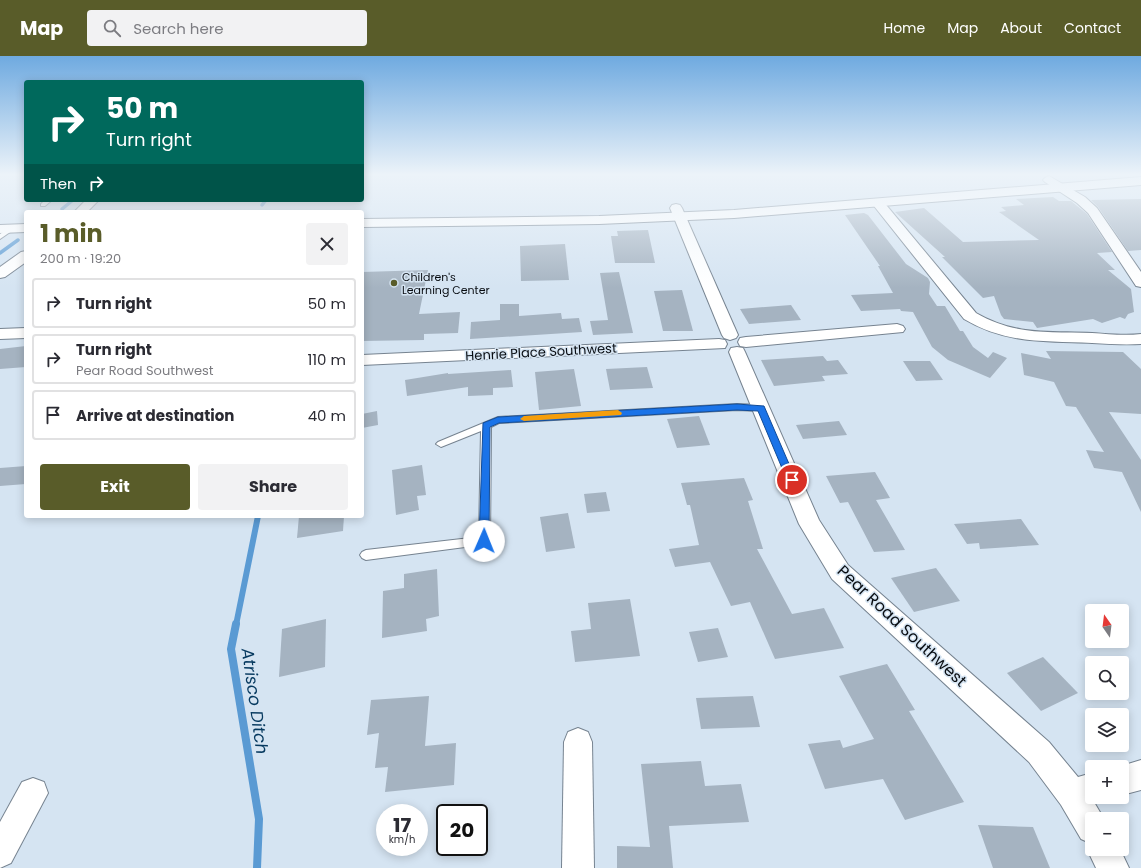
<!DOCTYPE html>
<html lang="en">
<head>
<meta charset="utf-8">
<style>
  :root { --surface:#fff; --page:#f2f2f3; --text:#2b2b33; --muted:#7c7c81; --line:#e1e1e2; --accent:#595c29 }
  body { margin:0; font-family:Poppins,sans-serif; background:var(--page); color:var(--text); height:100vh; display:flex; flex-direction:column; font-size:15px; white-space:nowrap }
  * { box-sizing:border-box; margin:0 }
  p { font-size:13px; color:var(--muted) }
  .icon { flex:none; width:22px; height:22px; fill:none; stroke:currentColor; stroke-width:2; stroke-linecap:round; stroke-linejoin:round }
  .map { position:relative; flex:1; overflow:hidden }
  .panel { position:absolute; left:24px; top:154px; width:340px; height:308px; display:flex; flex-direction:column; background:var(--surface); border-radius:4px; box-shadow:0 2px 10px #0003 }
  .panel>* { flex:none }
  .top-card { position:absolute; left:24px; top:24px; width:340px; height:122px; border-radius:4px; box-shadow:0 2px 10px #0003; background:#00695c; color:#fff; overflow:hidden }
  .needle { width:26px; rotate:346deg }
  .fabs { position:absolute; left:1085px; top:548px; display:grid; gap:8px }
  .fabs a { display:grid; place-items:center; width:44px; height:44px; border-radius:4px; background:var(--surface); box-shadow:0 2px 10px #0003; font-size:20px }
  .speed { position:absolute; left:376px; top:748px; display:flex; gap:8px; font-size:20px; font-weight:700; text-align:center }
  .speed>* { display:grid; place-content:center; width:52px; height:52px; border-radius:50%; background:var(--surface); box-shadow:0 2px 10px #0003; line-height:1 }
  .speed small { font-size:10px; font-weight:400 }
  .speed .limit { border:2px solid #111; border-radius:6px; background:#fff; color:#111 }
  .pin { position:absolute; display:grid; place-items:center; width:34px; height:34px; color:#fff; margin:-17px; border:2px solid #fff; border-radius:50%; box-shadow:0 1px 4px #0007 }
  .me { position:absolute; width:44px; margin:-22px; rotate:1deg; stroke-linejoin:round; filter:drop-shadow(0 0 3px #0008) }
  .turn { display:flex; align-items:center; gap:14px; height:84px; padding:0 16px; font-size:18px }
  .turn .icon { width:52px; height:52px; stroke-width:2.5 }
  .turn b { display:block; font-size:28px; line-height:34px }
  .then { display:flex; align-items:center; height:38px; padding:0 16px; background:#0003; gap:8px; font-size:15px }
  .round { display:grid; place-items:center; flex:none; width:42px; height:42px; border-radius:4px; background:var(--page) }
  .head { display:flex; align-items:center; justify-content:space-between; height:68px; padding:0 16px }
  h1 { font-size:24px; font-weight:700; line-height:30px; color:var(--accent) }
  .action { display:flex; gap:8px; margin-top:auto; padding:8px 16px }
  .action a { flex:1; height:46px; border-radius:4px; background:var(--accent); color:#fff; font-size:16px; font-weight:700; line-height:46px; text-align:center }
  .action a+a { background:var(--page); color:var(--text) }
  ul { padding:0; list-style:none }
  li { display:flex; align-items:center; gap:12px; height:50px; margin:0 8px 6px; padding:0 8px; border:2px solid var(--line); border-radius:4px }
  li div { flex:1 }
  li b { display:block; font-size:15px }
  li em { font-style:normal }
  header { display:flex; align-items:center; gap:24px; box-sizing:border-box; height:56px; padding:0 20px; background:var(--accent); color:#fff }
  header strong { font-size:19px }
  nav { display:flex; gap:22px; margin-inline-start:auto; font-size:14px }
  .search { width:280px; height:36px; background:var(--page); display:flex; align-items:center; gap:10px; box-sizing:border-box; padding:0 14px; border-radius:4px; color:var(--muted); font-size:15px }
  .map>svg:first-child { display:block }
</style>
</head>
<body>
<header>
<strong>Map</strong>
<div class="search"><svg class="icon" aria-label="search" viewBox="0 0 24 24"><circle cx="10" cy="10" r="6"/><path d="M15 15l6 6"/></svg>Search here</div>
<nav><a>Home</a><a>Map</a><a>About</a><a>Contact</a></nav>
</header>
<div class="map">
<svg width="1141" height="812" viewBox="0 0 1141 812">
  <rect width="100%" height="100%" fill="#d5e4f2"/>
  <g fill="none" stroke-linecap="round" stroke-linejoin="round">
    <!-- stream-far2 -->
    <g stroke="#5a9ad3" stroke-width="3.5">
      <path d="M262,149L266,144"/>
      <path d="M62,153L73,144"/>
      <path d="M0,197L18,184"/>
    </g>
    <!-- stream-far1 -->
    <path stroke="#5a9ad3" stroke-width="6" d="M236,569L258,460"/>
    <!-- stream -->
    <path stroke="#5a9ad3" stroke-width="8" d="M236,568L231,593L259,763L257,812"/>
  </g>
  <!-- building -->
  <g fill="#a5b3c1">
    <path d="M1053,141L1059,145H1071L1087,158L1112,196L1097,197L1115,214H1108L1131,233L1134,256L1128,258L1125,263L1120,261L1102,267L1093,263L1037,272L1033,266L1004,263L1001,259L994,240L983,242L942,201H945L895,156L924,152L963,186L1039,184L999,156L1006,155L1001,151L1024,149L1016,143Z"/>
    <path d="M1141,143V194L1128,195L1098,151L1091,144Z"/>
    <path d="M864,157L868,159L906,208L928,222L930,226L929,238L937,250H945L960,275H963L973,291L988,302L993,296L1007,302L990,322L948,304L932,291L913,256L901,255L900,253L861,255L851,239L893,237L878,210H880L845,159Z"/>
    <path d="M648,174L655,207H615L611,180H618L617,175Z"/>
    <path d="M565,188L569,224L521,225L520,190Z"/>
    <path d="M428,214L419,258L460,256L458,277L424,278V284L362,285V216Z"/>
    <path d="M619,216L633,277L593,279L590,265L608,264L600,217Z"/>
    <path d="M682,234L693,275H663L654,235Z"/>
    <path d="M500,248H519V260L561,257L562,263L579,262L582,276L470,283L471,266L500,264Z"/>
    <path d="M791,249L801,264L749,268L740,253Z"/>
    <path d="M26,290V311L0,313V293Z"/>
    <path d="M1046,295L1123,296L1141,313V358L1109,356L1141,404V456L1122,416L1094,412L1086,394L1104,396L1076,351L1066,350L1054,326L1024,319L1021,297L1051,303Z"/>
    <path d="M823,300L827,305L838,304L848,318L822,320L825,325L774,330L761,304Z"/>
    <path d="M903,305H930L943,324L916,325Z"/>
    <path d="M647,311L653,332L610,334L606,313Z"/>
    <path d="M574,313L581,350L539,354L535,316Z"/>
    <path d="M511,314L513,331L493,332V339L468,340V331L407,340L405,324L448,317V318Z"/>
    <path d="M377,355L378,369L362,372V358Z"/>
    <path d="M699,360L710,389L677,392L667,363Z"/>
    <path d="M839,365L847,379L803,383L796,369Z"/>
    <path d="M422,409L426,439L417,440L419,454L396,459L392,414Z"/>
    <path d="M26,410V428L0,430V412Z"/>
    <path d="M875,416L890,442L876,444L905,494L874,496L848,446L840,447L826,420Z"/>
    <path d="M744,422L753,444L748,445L763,493H757L792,558L824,552L844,592L775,603L750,546L731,550L710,506L675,511L669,493L699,489L690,449H687L681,427Z"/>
    <path d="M606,436L610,455L587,457L584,438Z"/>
    <path d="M568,457L575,492L546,496L540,461Z"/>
    <path d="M299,460H344L343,475L297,482Z"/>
    <path d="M1021,463L1039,489L980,493L979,487L967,488L954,468Z"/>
    <path d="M936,512L960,545L914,556L891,522Z"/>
    <path d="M437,513L439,560L426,563L427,575L382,582L383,535L404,532V518Z"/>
    <path d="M630,543L640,600L575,606L571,575L591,573L588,547Z"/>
    <path d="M326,563L325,611L279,621L282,573Z"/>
    <path d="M718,572L728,601L698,606L689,576Z"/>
    <path d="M1043,601L1078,637L1041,655L1007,617Z"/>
    <path d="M887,608L915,654L909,655L964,746L905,764L883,723L825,733L808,688L840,684L843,692L874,683L839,620Z"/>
    <path d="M429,640L425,690L456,687L454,729L385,736L388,711L375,712L379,677L367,679L371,644Z"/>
    <path d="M753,640L760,671L701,673L696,642Z"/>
    <path d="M701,705L705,730L741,728L749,766L669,770L673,812H617V790L650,791L641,708Z"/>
    <path d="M978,769L1033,771L1050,812H993Z"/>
  </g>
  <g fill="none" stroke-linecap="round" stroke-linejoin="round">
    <!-- lane casing -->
    <g stroke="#768390" stroke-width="2">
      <g id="lane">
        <path d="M45,144H52L45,150H41V148Z"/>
        <path d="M11,171L16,172L0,183V178Z"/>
        <path d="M737,348L761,349L766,352L761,355L737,354L499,367L491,371L490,485L488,488L366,504L362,502L360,499L362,496L366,494L479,481L481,375L441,391L436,388L438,386L498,361Z"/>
      </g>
    </g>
    <!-- street casing -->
    <g stroke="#768390" stroke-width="2">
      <g id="street">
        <path d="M1049,120L1085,141L1097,152L1141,216V231L1136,230L1088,157L1077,147L1045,126L1043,124L1045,122Z"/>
        <path d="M878,143L882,144L976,257C1016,280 1048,275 1092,277C1108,278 1124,280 1141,278V288C1125,289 1108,288 1092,287C1045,285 1006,288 964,263L874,150L872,147L874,144Z"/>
        <path d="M86,144H99L87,156H74Z"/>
        <path d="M676,148L680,149L682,152L738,279L736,282L730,284L724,282L722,279L670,152L672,149Z"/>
        <path d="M26,195V206L5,221L0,222V211L21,196Z"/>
        <path d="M897,268L903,270L905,273L903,276L746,291L740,290L738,286L740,282L746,281Z"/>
        <path d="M26,272V282L0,283V273Z"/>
        <path d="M719,283L725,284L727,288L725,292L362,309V299Z"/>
        <path d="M737,291L743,292L745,296L819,464L848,509L1049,686L1078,721L1092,717V741H1103L1094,746L1104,763H1092V793H1120L1129,812H1096L1087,793L1090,787L1081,783L1061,749L1029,706L832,523L799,468L729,296L731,292Z"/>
        <path d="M578,672L588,676L592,686L594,812H562L564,686L568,676Z"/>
        <path d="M1141,704V734L1122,739V711H1118Z"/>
        <path d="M33,722L44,726L48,737L11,807L0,812V766L22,726Z"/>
      </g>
    </g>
    <!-- secondary casing -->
    <g stroke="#768390" stroke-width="2">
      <g id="secondary">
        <path d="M1141,121V129L734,162L599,168L362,171V163L599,160L734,154Z"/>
        <path d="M26,168V176L0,177V169Z"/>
      </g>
    </g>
    <!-- lane -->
    <use href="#lane" fill="#fff" fill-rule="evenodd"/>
    <!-- street -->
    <use href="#street" fill="#fff" fill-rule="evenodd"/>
    <!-- secondary -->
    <use href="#secondary" fill="#fff" fill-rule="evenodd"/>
  </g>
  <!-- sky -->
  <linearGradient id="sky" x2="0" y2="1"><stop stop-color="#6faae0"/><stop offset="0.51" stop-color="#ecf3f9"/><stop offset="1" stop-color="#ecf3f9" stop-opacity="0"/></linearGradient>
  <rect width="1141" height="232" fill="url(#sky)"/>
  <!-- route -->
  <path fill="#1a73e8" stroke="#114b97" d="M737,348L764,350L796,424L795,427H788L787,424L758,355L737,354L499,367L490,371L489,485L488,488L484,489L481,488L479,485L483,367L498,361Z"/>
  <!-- slow -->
  <path fill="#f59e0b" d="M618,354L622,357L621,359L524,365L520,363L524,360Z"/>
  <!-- markers -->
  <circle fill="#595c29" stroke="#d5e4f2" stroke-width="1.5" cx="394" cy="227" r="4"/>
  <g text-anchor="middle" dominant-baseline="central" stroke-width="3" stroke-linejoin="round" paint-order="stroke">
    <!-- far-poi labels -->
    <g font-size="11" fill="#090d12" stroke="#d5e4f2" text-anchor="start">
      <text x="402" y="221">Children's<tspan x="402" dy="13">Learning Center</tspan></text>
    </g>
    <!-- street labels -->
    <g font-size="13" fill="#090d12" stroke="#d5e4f2">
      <text transform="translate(541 296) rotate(-3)">Henrie Place Southwest</text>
    </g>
    <!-- near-street labels -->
    <g font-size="16" fill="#090d12" stroke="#d5e4f2">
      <text transform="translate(902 570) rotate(43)">Pear Road Southwest</text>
    </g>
    <!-- near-water labels -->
    <g font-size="17" font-style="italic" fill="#06395f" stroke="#d5e4f2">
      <text transform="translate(255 645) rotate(82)">Atrisco Ditch</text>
    </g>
  </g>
</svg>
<div class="fabs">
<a><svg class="needle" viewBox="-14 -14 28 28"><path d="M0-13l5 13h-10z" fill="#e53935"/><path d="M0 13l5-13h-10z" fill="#7c7c81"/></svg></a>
<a><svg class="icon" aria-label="search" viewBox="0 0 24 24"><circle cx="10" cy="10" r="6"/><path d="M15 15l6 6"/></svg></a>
<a><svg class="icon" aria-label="layers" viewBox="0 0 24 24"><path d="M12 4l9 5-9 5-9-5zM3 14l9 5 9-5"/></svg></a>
<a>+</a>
<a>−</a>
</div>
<div class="speed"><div>17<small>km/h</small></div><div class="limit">20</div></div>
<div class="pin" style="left:792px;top:424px;background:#d93025"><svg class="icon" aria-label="arrive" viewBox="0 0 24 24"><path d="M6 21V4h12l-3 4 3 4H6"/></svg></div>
<svg class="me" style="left:484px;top:485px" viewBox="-20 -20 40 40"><circle r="19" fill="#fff"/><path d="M0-13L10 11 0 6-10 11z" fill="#1a73e8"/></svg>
<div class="top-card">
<div class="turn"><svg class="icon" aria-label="right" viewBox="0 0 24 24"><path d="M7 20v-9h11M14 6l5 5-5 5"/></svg><div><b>50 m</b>Turn right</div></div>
<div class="then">Then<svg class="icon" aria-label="right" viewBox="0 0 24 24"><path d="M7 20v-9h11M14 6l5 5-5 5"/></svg></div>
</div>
<section class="panel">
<div class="head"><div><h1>1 min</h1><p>200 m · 19:20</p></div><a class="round"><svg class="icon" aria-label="close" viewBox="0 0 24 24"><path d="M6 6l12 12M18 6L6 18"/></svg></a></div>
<ul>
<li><svg class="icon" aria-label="right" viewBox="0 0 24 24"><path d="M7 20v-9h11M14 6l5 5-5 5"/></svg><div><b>Turn right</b></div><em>50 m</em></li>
<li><svg class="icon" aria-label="right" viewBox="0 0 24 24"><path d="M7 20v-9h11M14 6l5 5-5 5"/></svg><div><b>Turn right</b><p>Pear Road Southwest</p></div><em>110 m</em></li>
<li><svg class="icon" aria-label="arrive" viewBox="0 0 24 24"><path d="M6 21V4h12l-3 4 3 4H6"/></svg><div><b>Arrive at destination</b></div><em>40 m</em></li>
</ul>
<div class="action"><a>Exit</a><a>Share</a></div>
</section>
</div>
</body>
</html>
